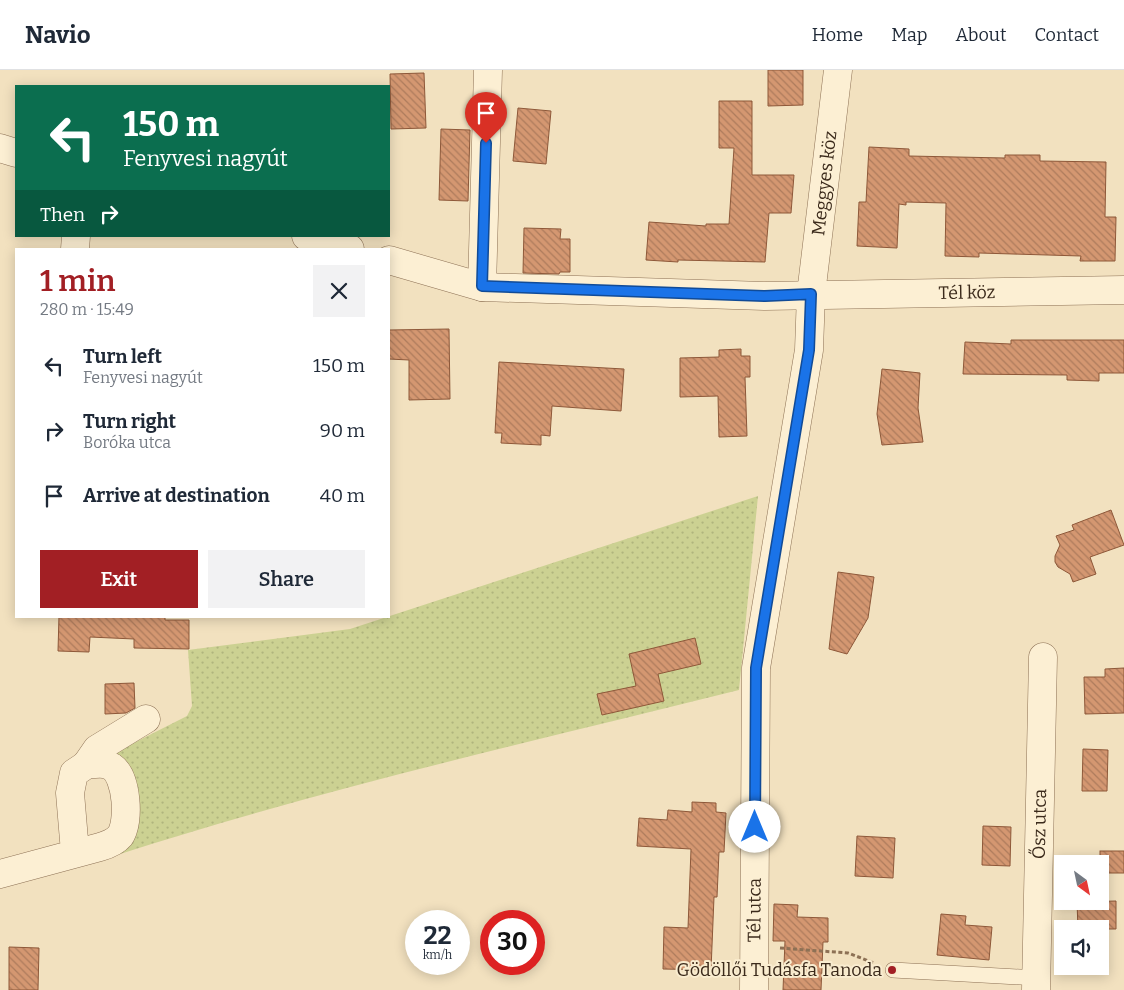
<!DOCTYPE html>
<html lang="en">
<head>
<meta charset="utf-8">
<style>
  :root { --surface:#fff; --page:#f2f2f3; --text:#1f2937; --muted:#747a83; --line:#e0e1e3; --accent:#a21f24 }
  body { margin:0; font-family:Bitter,serif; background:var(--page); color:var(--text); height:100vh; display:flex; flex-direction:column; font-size:19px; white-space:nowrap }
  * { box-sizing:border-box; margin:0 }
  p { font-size:16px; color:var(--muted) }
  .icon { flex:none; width:28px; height:28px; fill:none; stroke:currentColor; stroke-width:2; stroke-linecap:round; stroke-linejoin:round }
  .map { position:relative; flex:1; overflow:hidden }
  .details { position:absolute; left:15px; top:178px; width:375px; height:370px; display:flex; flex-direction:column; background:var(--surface); border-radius:0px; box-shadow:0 2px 12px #0003 }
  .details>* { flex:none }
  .top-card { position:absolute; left:15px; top:15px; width:375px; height:152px; border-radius:0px; box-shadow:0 2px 12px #0003; background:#0b6e4f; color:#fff; overflow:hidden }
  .needle { width:32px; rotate:147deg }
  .tools { position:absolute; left:1054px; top:785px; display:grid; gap:10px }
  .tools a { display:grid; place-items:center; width:55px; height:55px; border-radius:0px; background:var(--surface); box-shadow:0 2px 12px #0003; font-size:25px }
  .speed { position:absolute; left:405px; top:840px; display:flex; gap:10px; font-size:25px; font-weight:700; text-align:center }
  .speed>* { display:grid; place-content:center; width:65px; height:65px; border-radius:50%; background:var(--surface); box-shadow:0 2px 12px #0003; line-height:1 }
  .speed small { font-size:12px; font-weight:400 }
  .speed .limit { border:8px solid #d22; background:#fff; color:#111 }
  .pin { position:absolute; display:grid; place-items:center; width:42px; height:42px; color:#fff; margin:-51px -21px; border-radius:50% 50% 50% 0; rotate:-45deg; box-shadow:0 0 5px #0007 }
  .pin .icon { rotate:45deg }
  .me { position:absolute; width:55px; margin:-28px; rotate:0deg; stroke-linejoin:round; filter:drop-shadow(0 0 4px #0008) }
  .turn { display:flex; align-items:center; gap:18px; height:105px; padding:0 25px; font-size:22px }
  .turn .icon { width:65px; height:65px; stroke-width:2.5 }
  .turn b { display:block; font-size:35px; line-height:42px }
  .then { display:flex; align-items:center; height:48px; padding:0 25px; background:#0003; gap:10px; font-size:19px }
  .round { display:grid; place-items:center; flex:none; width:52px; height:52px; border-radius:0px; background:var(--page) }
  .overview { display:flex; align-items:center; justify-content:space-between; height:85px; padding:0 25px }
  h1 { font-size:30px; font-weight:600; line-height:38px; color:var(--accent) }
  .cta { display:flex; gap:10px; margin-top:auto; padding:10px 25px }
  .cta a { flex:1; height:58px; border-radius:0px; background:var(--accent); color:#fff; font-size:20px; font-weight:600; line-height:58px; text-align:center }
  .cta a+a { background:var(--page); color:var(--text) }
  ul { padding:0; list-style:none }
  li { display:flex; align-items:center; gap:15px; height:65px; padding:0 25px }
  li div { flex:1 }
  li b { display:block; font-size:19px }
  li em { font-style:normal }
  header { display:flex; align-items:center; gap:30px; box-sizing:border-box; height:70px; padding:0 25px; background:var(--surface); border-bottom:1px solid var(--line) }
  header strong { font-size:24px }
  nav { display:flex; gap:28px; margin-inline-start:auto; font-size:18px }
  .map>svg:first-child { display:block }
</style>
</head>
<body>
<header>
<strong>Navio</strong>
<nav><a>Home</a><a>Map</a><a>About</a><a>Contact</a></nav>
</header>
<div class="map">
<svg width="1124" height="920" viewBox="0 0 1124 920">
  <defs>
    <pattern id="grass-dots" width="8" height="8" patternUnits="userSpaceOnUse" patternTransform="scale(1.25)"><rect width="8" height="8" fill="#ccd192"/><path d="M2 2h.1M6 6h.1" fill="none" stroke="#b0b47d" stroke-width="1.8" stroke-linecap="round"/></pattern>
    <pattern id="building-back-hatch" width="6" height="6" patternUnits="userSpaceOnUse" patternTransform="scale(1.25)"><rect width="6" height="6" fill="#d49771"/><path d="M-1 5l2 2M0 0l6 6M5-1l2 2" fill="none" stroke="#ad7b5c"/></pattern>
  </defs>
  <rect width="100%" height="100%" fill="#f2e1bf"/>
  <!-- grass -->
  <path fill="url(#grass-dots)" d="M758,426L739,620C531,672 321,719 117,785L108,686L187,646L192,636L188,580L350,559Z"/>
  <!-- building -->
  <g fill="url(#building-back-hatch)" stroke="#8e5839">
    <path d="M768,0H803V35L768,36Z"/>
    <path d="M424,3L426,58L391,59L390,4Z"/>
    <path d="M719,31H752V105H794L791,143H769L765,192L678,190V192L646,190L649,152L706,156V154H729L734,78H719Z"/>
    <path d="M518,38L551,41L546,94L513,91Z"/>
    <path d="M441,59L470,60L468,131L439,130Z"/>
    <path d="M869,77L909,79V86L1005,88V85H1040V91L1106,92L1105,147H1116L1115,191H1080L1081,186L979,183V187L945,186L946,133L906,132V135L899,134L897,178L857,176L859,132H866Z"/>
    <path d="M524,158L561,159L560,169H570V202H560L559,204L523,203Z"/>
    <path d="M449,259L450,329L409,330V290L389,289V260Z"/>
    <path d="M1011,270H1124V303H1099V311L1067,310V305L963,304L965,272L1011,274Z"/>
    <path d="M741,279V286H750V307H745L747,366L719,367L718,326L680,327V288L719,287V280Z"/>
    <path d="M499,292L624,299L621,341L552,336L550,366L541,365V375L501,373L502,363H495Z"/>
    <path d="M882,299L920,303L918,338L923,372L882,375L877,344Z"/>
    <path d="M1111,440L1124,475L1090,487L1096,504L1073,512L1070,504L1058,497L1055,492V486L1060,475L1056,466L1074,460L1072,455Z"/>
    <path d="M838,502L874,507L868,548L847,584L829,579Z"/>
    <path d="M59,546H165V550H189V579L134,578V569L90,567L89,582L58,581Z"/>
    <path d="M695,568L701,594L658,604L664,631L602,645L597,624L636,616L629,584Z"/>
    <path d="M1124,598V643L1085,644L1084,607H1105V599Z"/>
    <path d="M134,613L135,638L126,643L105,644V614Z"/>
    <path d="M1083,679L1108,680L1107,721H1082Z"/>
    <path d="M692,732L716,733V742L726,743L724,782H719L717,827H714L711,900L663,899L664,857L688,858L691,779L637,776L639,748L667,750L668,740L692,742Z"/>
    <path d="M983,756L1011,757L1010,796L982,795Z"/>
    <path d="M857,766L895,768L893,808L855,806Z"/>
    <rect x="1100" y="781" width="24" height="22"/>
    <path d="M1116,831V859H1078L1077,832Z"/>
    <path d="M774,834L798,835L797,847L828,848V872H823L821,920H783L785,871H773Z"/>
    <path d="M941,844L966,846L965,855L992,857L989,890L937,885Z"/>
    <path d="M9,877L39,878L38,920H9Z"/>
  </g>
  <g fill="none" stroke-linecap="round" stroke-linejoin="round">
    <!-- lane casing -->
    <g stroke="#8d7155" stroke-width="16">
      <path id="lane" d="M893,900L1037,908"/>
    </g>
    <!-- street casing -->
    <g stroke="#8d7155" stroke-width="29">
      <g id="street">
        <path d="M0,78L16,83"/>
        <path d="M306,166L350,179"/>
        <path d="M75,179L76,166"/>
        <path id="s1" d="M389,190L482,217L765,226L1124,220"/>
        <path d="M482,217L488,0"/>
        <path d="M86,695L97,679L146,649"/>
        <path d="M0,804L100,777C107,775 115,772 120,766C130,752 127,707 112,697C105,692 94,694 86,695L74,703L70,723L75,782"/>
        <path id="s2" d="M754,920L756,598L809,280L811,224L838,0"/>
        <path id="s3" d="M1036,920L1043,587"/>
      </g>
    </g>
    <!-- path -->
    <path stroke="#8d7155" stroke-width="3" stroke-dasharray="4 2.5" stroke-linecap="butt" d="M780,878L848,883L874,893"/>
    <!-- lane -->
    <use href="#lane" stroke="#fcefd3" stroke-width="15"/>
    <!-- street -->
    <use href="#street" stroke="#fcefd3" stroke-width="28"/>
  </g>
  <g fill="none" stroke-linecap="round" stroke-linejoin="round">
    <!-- route casing -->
    <g stroke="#114b97" stroke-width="12">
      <path id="route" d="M486,73L482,216L765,226L811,224L809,280L756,598L755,757"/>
    </g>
    <!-- route -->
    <use href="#route" stroke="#1a73e8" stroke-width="9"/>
  </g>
  <!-- markers -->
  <circle fill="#a21f24" stroke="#f9eccf" stroke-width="2" cx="892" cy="900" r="5"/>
  <g text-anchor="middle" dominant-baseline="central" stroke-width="4" stroke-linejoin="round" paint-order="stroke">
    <!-- street labels -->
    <g font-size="18" fill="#3b2a1b" stroke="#f9eccf">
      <text stroke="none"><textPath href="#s2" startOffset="812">Meggyes köz</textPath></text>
      <text stroke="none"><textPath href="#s1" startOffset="582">Tél köz</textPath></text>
      <text stroke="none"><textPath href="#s3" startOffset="166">Ősz utca</textPath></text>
      <text stroke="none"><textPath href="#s2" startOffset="80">Tél utca</textPath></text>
    </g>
    <!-- poi labels -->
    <g font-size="18" fill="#3b2a1b" stroke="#f9eccf" text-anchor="end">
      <text x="882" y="900">Gödöllői Tudásfa Tanoda</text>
    </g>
  </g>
</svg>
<div class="tools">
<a><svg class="needle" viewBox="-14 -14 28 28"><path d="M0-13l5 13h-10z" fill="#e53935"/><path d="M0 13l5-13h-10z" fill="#747a83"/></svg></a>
<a><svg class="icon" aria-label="sound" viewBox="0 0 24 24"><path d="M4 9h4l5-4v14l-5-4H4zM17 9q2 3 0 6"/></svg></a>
</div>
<div class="speed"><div>22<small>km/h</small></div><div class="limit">30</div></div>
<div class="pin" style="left:486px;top:73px;background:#d93025"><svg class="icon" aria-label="arrive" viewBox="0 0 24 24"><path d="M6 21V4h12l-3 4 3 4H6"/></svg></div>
<svg class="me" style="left:755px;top:757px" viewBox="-20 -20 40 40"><circle r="19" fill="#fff"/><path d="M0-13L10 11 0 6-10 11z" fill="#1a73e8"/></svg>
<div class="top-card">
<div class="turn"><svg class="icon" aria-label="left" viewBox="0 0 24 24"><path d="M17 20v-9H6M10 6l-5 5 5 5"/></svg><div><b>150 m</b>Fenyvesi nagyút</div></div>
<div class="then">Then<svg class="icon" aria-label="right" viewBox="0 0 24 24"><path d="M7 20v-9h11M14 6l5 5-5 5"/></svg></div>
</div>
<section class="details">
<div class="overview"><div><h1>1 min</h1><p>280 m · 15:49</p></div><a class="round"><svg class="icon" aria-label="close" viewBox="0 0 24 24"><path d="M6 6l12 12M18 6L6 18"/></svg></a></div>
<ul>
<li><svg class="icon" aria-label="left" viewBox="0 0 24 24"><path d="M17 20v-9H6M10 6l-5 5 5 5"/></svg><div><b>Turn left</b><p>Fenyvesi nagyút</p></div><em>150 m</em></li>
<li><svg class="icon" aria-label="right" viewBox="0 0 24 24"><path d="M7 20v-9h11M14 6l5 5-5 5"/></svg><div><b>Turn right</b><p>Boróka utca</p></div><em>90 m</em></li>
<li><svg class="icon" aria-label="arrive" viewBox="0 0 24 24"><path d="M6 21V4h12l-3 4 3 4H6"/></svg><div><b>Arrive at destination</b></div><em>40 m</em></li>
</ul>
<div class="cta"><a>Exit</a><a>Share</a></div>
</section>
</div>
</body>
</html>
